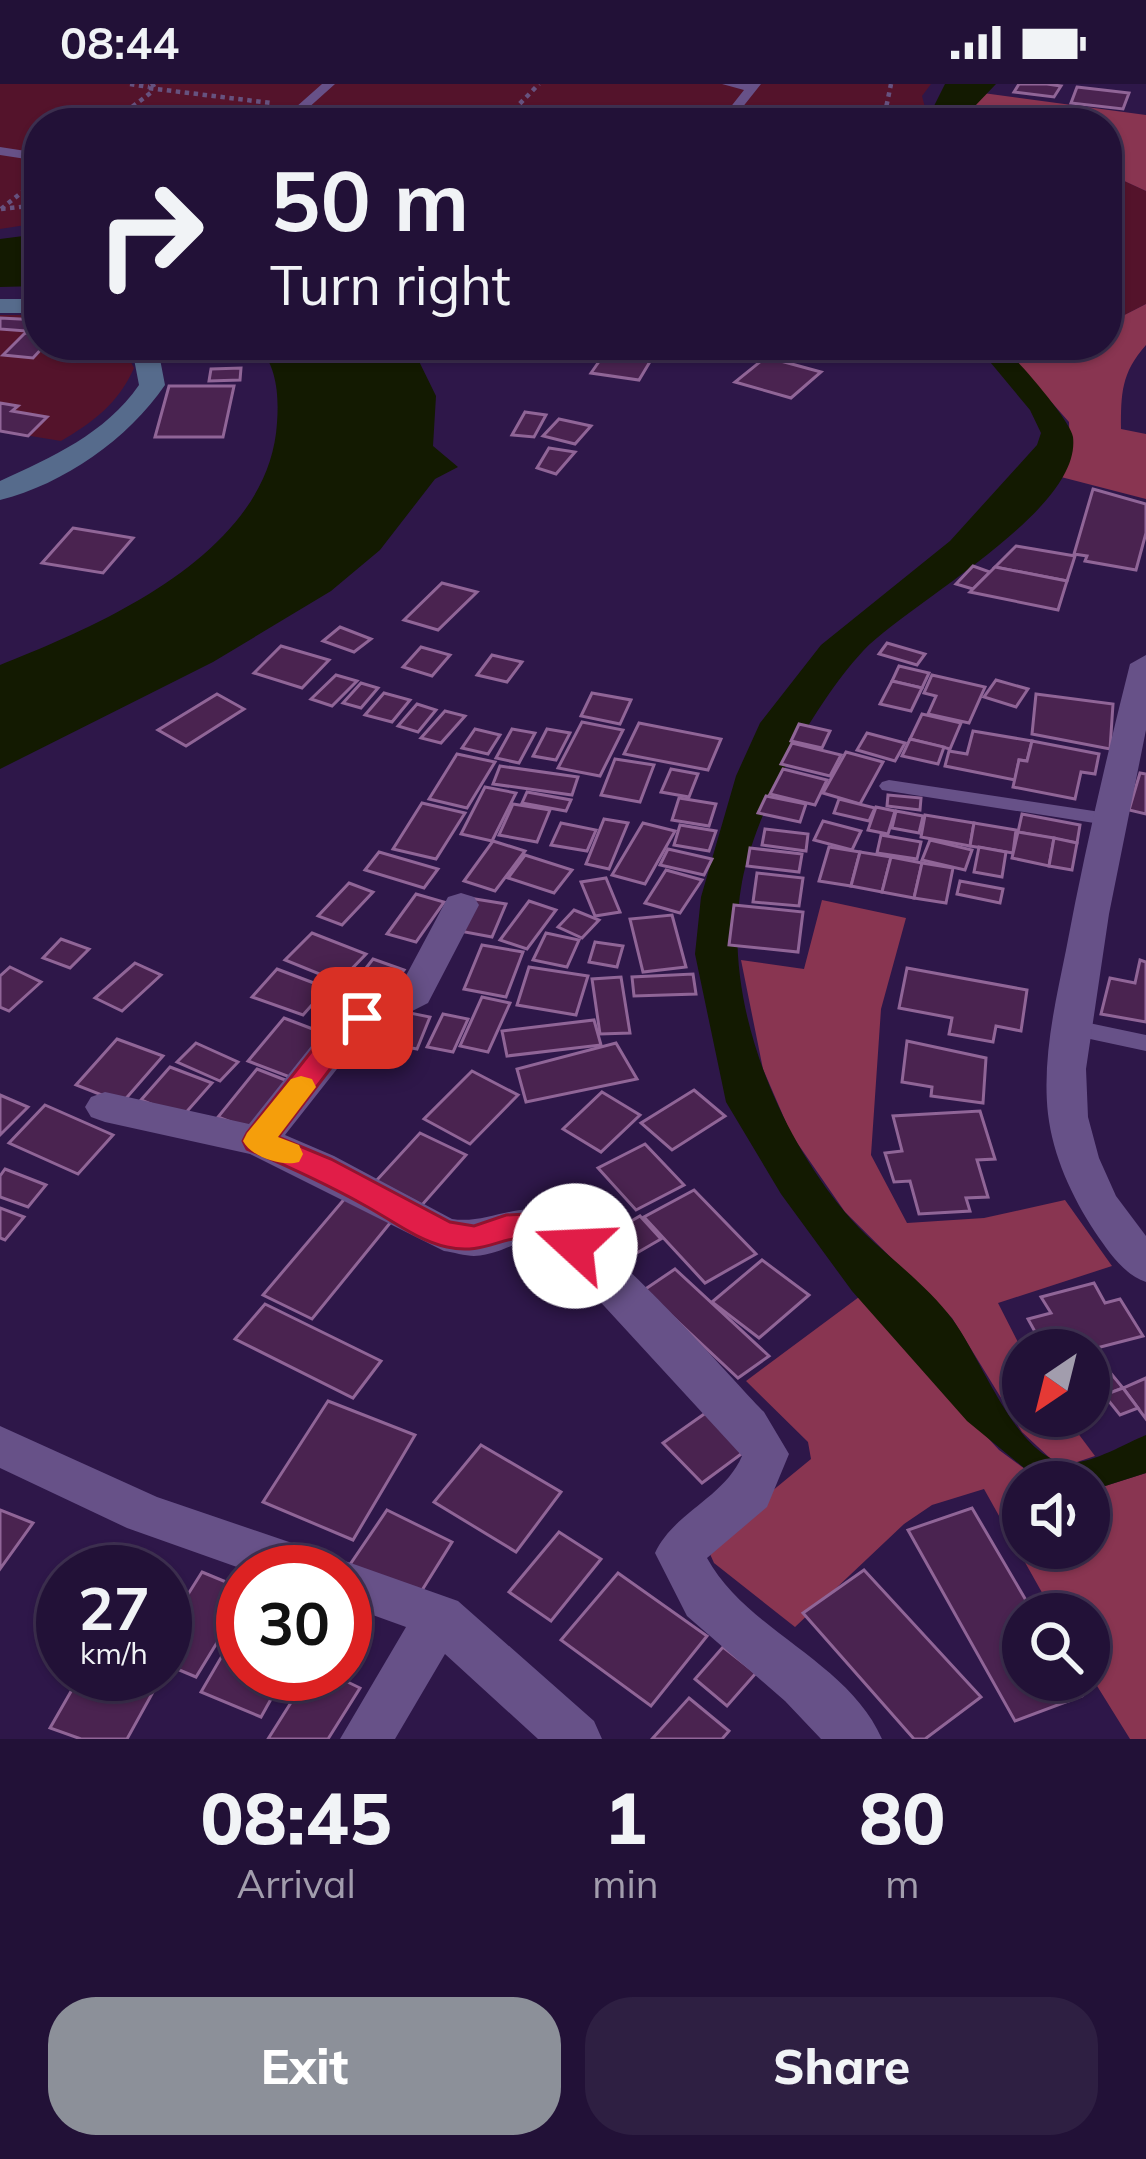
<!DOCTYPE html>
<html lang="en">
<head>
<meta charset="utf-8">
<style>
  :root { --surface:#221137; --page:#2e1f42; --text:#f1f3f6; --muted:#a29dad; --line:#3f3152; --accent:#8c9099 }
  body { margin:0; font-family:Mulish,sans-serif; background:var(--page); color:var(--text); height:100vh; display:flex; flex-direction:column; font-size:45px; white-space:nowrap }
  * { box-sizing:border-box; margin:0 }
  p { font-size:39px; color:var(--muted) }
  .icon { flex:none; width:66px; height:66px; fill:none; stroke:currentColor; stroke-width:2; stroke-linecap:round; stroke-linejoin:round }
  .map { position:relative; height:1655px; overflow:hidden }
  .details { display:flex; flex-direction:column; background:var(--surface); flex:1 }
  .details>* { flex:none }
  .guide { position:absolute; left:24px; top:24px; width:1098px; height:252px; border-radius:48px; box-shadow:0 3px 9px #0004,0 0 0 3px var(--line); background:#221137; color:var(--text); overflow:hidden }
  .needle { width:78px; rotate:215deg }
  .tools { position:absolute; left:1002px; top:1245px; display:grid; gap:24px }
  .tools a { display:grid; place-items:center; width:108px; height:108px; border-radius:50%; background:var(--surface); box-shadow:0 3px 9px #0004,0 0 0 3px var(--line); font-size:60px }
  .speed { position:absolute; left:36px; top:1461px; display:flex; gap:24px; font-size:60px; font-weight:700; text-align:center }
  .speed>* { display:grid; place-content:center; width:156px; height:156px; border-radius:50%; background:var(--surface); box-shadow:0 3px 9px #0004,0 0 0 3px var(--line); line-height:1 }
  .speed small { font-size:30px; font-weight:400 }
  .speed .limit { border:18px solid #d22; background:#fff; color:#111 }
  .pin { position:absolute; display:grid; place-items:center; width:102px; height:102px; color:#fff; margin:-51px; border-radius:24px; box-shadow:0 6px 18px #0006 }
  .me { position:absolute; width:132px; margin:-66px; rotate:290deg; stroke-linejoin:round; filter:drop-shadow(0 0 9px #0008) }
  .turn { display:flex; align-items:center; gap:42px; height:252px; padding:0 48px; font-size:54px }
  .turn .icon { width:156px; height:156px; stroke-width:2.5 }
  .turn b { display:block; font-size:84px; line-height:102px }
  .eta { display:flex; justify-content:space-evenly; align-items:center; height:204px; text-align:center }
  .eta b { font-size:72px; font-weight:800; line-height:84px }
  .cta { display:flex; gap:24px; margin-top:auto; padding:24px 48px }
  .cta a { flex:1; height:138px; border-radius:48px; background:var(--accent); color:#fff; font-size:48px; font-weight:800; line-height:138px; text-align:center }
  .cta a+a { background:var(--page); color:var(--text) }
  .status { display:flex; justify-content:space-between; align-items:center; height:84px; padding:0 60px; background:var(--surface); direction:ltr }
  .status svg { height:33px; fill:currentColor }
  .map>svg:first-child { display:block }
</style>
</head>
<body>
<div class="status"><b>08:44</b><svg viewBox="0 0 49 12"><path d="M0 12V9h3v3zM5 12V6h3v6zM10 12V3h3v9zM15 12V0h3v12zM26 1h20v11H26zM47 4h2v5h-2z"/></svg></div>
<div class="map">
<svg width="1146" height="1655" viewBox="0 0 1146 1655">
  <rect width="100%" height="100%" fill="#2e1749"/>
  <!-- green -->
  <g fill="#54132b">
    <path d="M0,0H931L922,12L929,39H39V139L0,145Z"/>
    <path d="M1107,89L1146,107V220L1107,240Z"/>
    <path d="M0,231H39V261H122L134,284C118,320 93,338 61,357L0,347Z"/>
  </g>
  <!-- forest -->
  <g fill="#893551">
    <path d="M983,9L1146,31V107L1107,89V39H1040L975,22Z"/>
    <path d="M1146,220V261C1121,289 1121,310 1121,345L1146,350V415L1061,393L1070,374L1069,338L1001,261H1107V240Z"/>
    <path d="M822,816L906,834L881,925L871,1071L907,1139L984,1134L1065,1116L1112,1182L998,1219L1023,1268V1332H1065L1095,1372L1074,1379L1052,1376L1022,1348L952,1234L845,1128L791,1050L763,985L741,876L804,885Z"/>
    <path d="M859,1213L999,1366L1029,1388L1064,1398H1023V1464H1089V1401L1102,1403L1146,1389V1655H1130L1089,1589V1530H1054L984,1405L932,1421L904,1440L795,1543L714,1479L706,1461L811,1375L808,1358L746,1297Z"/>
  </g>
  <!-- water -->
  <g fill="#131a01">
    <path d="M945,0H996L975,22L974,39H938L933,24Z"/>
    <path d="M39,150V202L0,203V155Z"/>
    <path d="M258,261H411L436,312L433,362L458,383L435,395L380,466L331,507L213,578L0,685V581C103,540 269,469 277,339C279,311 277,283 258,261Z"/>
    <path d="M976,261H1001C1016,274 1071,337 1073,353C1082,427 911,517 863,567C813,621 756,726 742,798C721,910 773,1041 844,1127C876,1166 922,1194 953,1236C980,1273 1010,1355 1052,1375C1079,1389 1121,1361 1146,1351V1389L1102,1403L1029,1388L967,1337L852,1207L781,1110L726,1018L695,870L701,813L736,692L760,639L821,561L950,457L1037,361L1041,349L1030,326Z"/>
  </g>
  <!-- building -->
  <g fill="#4a2350" stroke="#906597" stroke-width="3">
    <path d="M1019,0H1047L1061,2L1054,13L1014,8Z"/>
    <path d="M1077,3L1129,9L1123,25L1071,19Z"/>
    <path d="M0,234L39,236V248L0,245Z"/>
    <path d="M25,249L39,251V261H45L33,274L3,271Z"/>
    <path d="M605,269L651,276L639,296L591,289Z"/>
    <path d="M766,273L821,288L791,314L735,298Z"/>
    <path d="M241,284L240,296L209,297L211,285Z"/>
    <path d="M169,302H234L223,353H155Z"/>
    <path d="M0,319L18,322L12,327L47,333L28,352L0,347Z"/>
    <path d="M525,328L546,331L534,353L512,351Z"/>
    <path d="M559,335L591,342L575,360L543,352Z"/>
    <path d="M549,364L575,368L556,390L537,384Z"/>
    <path d="M1093,405L1146,420V449L1136,486L1085,477L1087,472L1074,470Z"/>
    <path d="M73,444L133,454L103,489L42,479Z"/>
    <path d="M1016,462L1075,472L1067,497L995,483Z"/>
    <path d="M973,482L990,488L973,505L956,500Z"/>
    <path d="M995,483L1067,497L1058,526L970,508Z"/>
    <path d="M442,499L477,508L438,546L404,536Z"/>
    <path d="M340,543L371,555L354,568L323,557Z"/>
    <path d="M887,559L925,570L917,581L879,570Z"/>
    <path d="M281,562L329,576L302,604L254,589Z"/>
    <path d="M421,563L450,571L432,592L403,583Z"/>
    <path d="M492,571L522,578L507,598L477,591Z"/>
    <path d="M899,582L929,589L922,604L892,597Z"/>
    <path d="M336,591L357,597L332,622L311,615Z"/>
    <path d="M932,591L985,603L969,639L928,630L936,612L924,609Z"/>
    <path d="M996,596L1028,605L1016,623L984,613Z"/>
    <path d="M892,597L922,604L911,627L880,620Z"/>
    <path d="M361,599L378,604L361,624L343,619Z"/>
    <path d="M384,609L410,616L392,638L365,631Z"/>
    <path d="M592,609L631,616L620,640L581,632Z"/>
    <path d="M217,610L244,625L186,662L158,646Z"/>
    <path d="M1036,610L1113,620L1110,665L1032,650Z"/>
    <path d="M417,620L436,626L418,648L398,642Z"/>
    <path d="M445,627L465,632L441,659L421,654Z"/>
    <path d="M922,630L961,639L950,665L910,655Z"/>
    <path d="M582,638L623,646L600,692L558,684Z"/>
    <path d="M639,639L721,655L708,686L624,670Z"/>
    <path d="M799,640L830,647L822,664L791,657Z"/>
    <path d="M475,645L500,651L488,670L462,664Z"/>
    <path d="M512,645L535,649L519,679L496,674Z"/>
    <path d="M547,645L570,649L556,676L533,672Z"/>
    <path d="M973,647L1032,657L1027,677L1019,676L1015,696L945,682L949,667L967,670Z"/>
    <path d="M867,649L905,659L895,677L857,666Z"/>
    <path d="M910,655L944,663L938,680L902,672Z"/>
    <path d="M1032,657L1099,670L1095,690L1081,688L1075,715L1013,703L1019,676L1027,677Z"/>
    <path d="M792,659L841,671L830,692L781,680Z"/>
    <path d="M846,668L883,678L860,720L823,709Z"/>
    <path d="M457,670L495,678L467,724L429,715Z"/>
    <path d="M615,675L654,681L640,718L601,711Z"/>
    <path d="M500,682L578,693L572,711L493,700Z"/>
    <path d="M671,685L698,690L689,713L661,708Z"/>
    <path d="M783,685L827,696L815,721L770,710Z"/>
    <path d="M1140,689L1146,690V730L1129,726Z"/>
    <path d="M485,703L516,709L492,757L461,750Z"/>
    <path d="M527,708L571,716L566,727L522,719Z"/>
    <path d="M888,711L921,714L920,726L887,722Z"/>
    <path d="M766,712L806,720L800,738L758,729Z"/>
    <path d="M679,714L716,720L709,742L672,736Z"/>
    <path d="M839,715L875,724L869,737L834,729Z"/>
    <path d="M422,719L465,729L436,775L393,765Z"/>
    <path d="M513,720L550,726L537,758L499,751Z"/>
    <path d="M876,723L895,727L888,750L868,746Z"/>
    <path d="M896,727L923,732L919,749L892,744Z"/>
    <path d="M1022,730L1080,741L1077,759L1018,748Z"/>
    <path d="M925,731L974,739L970,762L921,753Z"/>
    <path d="M604,735L628,739L609,785L586,780Z"/>
    <path d="M823,737L861,747L852,766L814,756Z"/>
    <path d="M561,739L596,746L587,767L551,761Z"/>
    <path d="M643,739L675,747L645,800L612,791Z"/>
    <path d="M974,739L1016,746L1013,769L970,762Z"/>
    <path d="M680,741L716,747L709,767L674,761Z"/>
    <path d="M765,745L808,750L806,767L762,761Z"/>
    <path d="M1018,748L1054,754L1049,782L1012,774Z"/>
    <path d="M881,751L921,758L917,775L877,769Z"/>
    <path d="M1054,754L1077,759L1072,786L1049,782Z"/>
    <path d="M930,756L972,766L965,786L922,776Z"/>
    <path d="M493,757L525,767L495,807L464,797Z"/>
    <path d="M829,763L860,768L851,802L819,797Z"/>
    <path d="M979,763L1006,768L1002,793L974,788Z"/>
    <path d="M750,764L802,770L799,788L747,782Z"/>
    <path d="M668,765L712,775L704,791L660,781Z"/>
    <path d="M379,768L438,785L424,804L365,786Z"/>
    <path d="M860,768L891,773L882,808L851,802Z"/>
    <path d="M525,771L572,786L554,809L508,794Z"/>
    <path d="M891,773L922,779L914,814L882,808Z"/>
    <path d="M922,779L953,784L946,819L914,814Z"/>
    <path d="M666,786L702,796L680,829L645,819Z"/>
    <path d="M757,789L803,794L799,822L753,818Z"/>
    <path d="M606,794L620,828L595,832L581,798Z"/>
    <path d="M960,797L1003,805L1000,819L957,810Z"/>
    <path d="M349,799L373,808L342,841L318,832Z"/>
    <path d="M416,810L444,818L416,858L387,850Z"/>
    <path d="M469,814L506,820L492,853L454,846Z"/>
    <path d="M529,817L556,826L527,865L500,856Z"/>
    <path d="M734,821L803,828L798,868L729,861Z"/>
    <path d="M574,826L599,836L582,854L558,843Z"/>
    <path d="M672,831L686,883L643,888L630,835Z"/>
    <path d="M312,849L366,870L339,898L285,876Z"/>
    <path d="M546,849L579,856L567,883L533,876Z"/>
    <path d="M61,855L89,865L70,884L43,874Z"/>
    <path d="M595,858L623,862L617,883L589,878Z"/>
    <path d="M482,861L523,868L506,913L464,905Z"/>
    <path d="M373,875L404,886L373,925L342,915Z"/>
    <path d="M1140,876L1146,878V938L1101,930L1110,894L1135,899Z"/>
    <path d="M135,879L161,891L122,927L95,914Z"/>
    <path d="M10,883L41,898L9,927L0,923V892Z"/>
    <path d="M529,883L588,892L576,931L517,921Z"/>
    <path d="M907,884L1027,906L1021,947L996,942L993,958L949,950L952,934L899,924Z"/>
    <path d="M277,885L327,904L303,931L252,913Z"/>
    <path d="M693,890L696,910L634,912L632,893Z"/>
    <path d="M621,893L630,949L600,950L592,895Z"/>
    <path d="M482,913L510,919L488,968L460,962Z"/>
    <path d="M400,927L430,933L417,965L385,959Z"/>
    <path d="M443,930L468,935L453,968L427,963Z"/>
    <path d="M284,934L331,952L295,995L248,977Z"/>
    <path d="M594,936L601,961L507,972L502,947Z"/>
    <path d="M117,955L163,972L122,1019L76,1001Z"/>
    <path d="M907,957L986,974L983,1019L931,1012L932,1003L902,998Z"/>
    <path d="M196,959L238,978L220,997L177,978Z"/>
    <path d="M616,959L637,995L526,1018L517,985Z"/>
    <path d="M170,983L212,999L182,1033L141,1016Z"/>
    <path d="M257,985L298,1001L259,1049L218,1033Z"/>
    <path d="M472,987L518,1011L470,1060L424,1035Z"/>
    <path d="M694,1006L725,1032L672,1066L641,1039Z"/>
    <path d="M602,1008L640,1031L601,1068L563,1045Z"/>
    <path d="M0,1011L28,1023L0,1051Z"/>
    <path d="M45,1021L113,1051L78,1090L9,1059Z"/>
    <path d="M980,1027L995,1075L977,1076L988,1113L966,1114L970,1127L919,1130L910,1097L894,1098L885,1069L902,1067L893,1032Z"/>
    <path d="M420,1049L466,1071L422,1121L376,1097Z"/>
    <path d="M645,1060L684,1101L636,1126L598,1084Z"/>
    <path d="M5,1085L46,1101L28,1123L0,1113V1092Z"/>
    <path d="M352,1106L399,1128L312,1235L263,1211Z"/>
    <path d="M694,1106L756,1170L705,1199L644,1133Z"/>
    <path d="M0,1124L24,1133L5,1156L0,1154Z"/>
    <path d="M640,1132L661,1155L616,1181L595,1158Z"/>
    <path d="M762,1176L809,1211L759,1254L712,1218Z"/>
    <path d="M675,1185L769,1272L738,1294L644,1206Z"/>
    <path d="M1094,1199L1105,1219L1120,1215L1143,1252L1089,1266H1045L1028,1235L1051,1229L1041,1213Z"/>
    <path d="M265,1220L381,1277L353,1314L235,1255Z"/>
    <path d="M1099,1275L1123,1304L1097,1314L1089,1303V1279Z"/>
    <path d="M1146,1294V1335L1123,1304Z"/>
    <path d="M1123,1304L1138,1324L1120,1331L1104,1311Z"/>
    <path d="M328,1317L415,1351L353,1456L263,1418Z"/>
    <path d="M717,1321L756,1359L702,1399L663,1359Z"/>
    <path d="M481,1361L561,1408L516,1468L434,1418Z"/>
    <path d="M972,1424L1034,1530H1023V1596H1073L1082,1612L1015,1637L908,1446Z"/>
    <path d="M0,1426L33,1439L0,1485Z"/>
    <path d="M387,1426L452,1458L414,1519L347,1485Z"/>
    <path d="M559,1448L601,1475L551,1537L509,1508Z"/>
    <path d="M864,1486L981,1613L925,1655H914L803,1529Z"/>
    <path d="M202,1488L243,1505V1516L196,1593L165,1580V1547Z"/>
    <path d="M618,1489L707,1552L651,1622L561,1556Z"/>
    <path d="M233,1553L243,1557V1590H285L261,1633L201,1608Z"/>
    <path d="M723,1563L756,1589L727,1622L695,1595Z"/>
    <path d="M81,1590H163L127,1655H81L50,1644Z"/>
    <path d="M309,1590H331L360,1604L328,1655H268Z"/>
    <path d="M689,1614L729,1647L722,1655H652Z"/>
  </g>
  <g fill="none" stroke-linecap="round" stroke-linejoin="round">
    <!-- path -->
    <g stroke="#66527f" stroke-width="4.5" stroke-dasharray="4.5 4.5" stroke-linecap="butt">
      <path d="M130,0L149,3"/>
      <path d="M155,0L148,4L271,19"/>
      <path d="M111,39L153,7"/>
      <path d="M501,39L539,0"/>
      <path d="M890,39L886,24L891,0"/>
      <path d="M1,125L37,96"/>
      <path d="M1,125L39,121"/>
    </g>
    <!-- service -->
    <g fill="#675188" fill-rule="evenodd">
      <path d="M322,0H335L306,26L381,39H349L299,32L291,39H278Z"/>
      <path d="M722,0H761L730,39H718L744,6Z"/>
      <path d="M0,63L39,69V77L0,71Z"/>
      <path d="M889,696L1107,729L1117,735L1107,741L882,706L879,702L882,698Z"/>
      <path d="M1070,935L1146,951V967L1062,949L1059,943L1062,937Z"/>
    </g>
    <!-- minor -->
    <g fill="#675188" fill-rule="evenodd">
      <path d="M461,809L474,813L479,821L428,919L363,952L285,1051L334,1072L452,1135C484,1140 511,1121 544,1126C592,1133 724,1287 764,1328L789,1370L767,1423L707,1474C747,1547 848,1577 882,1655H821L785,1617L687,1532L655,1469C674,1428 724,1414 742,1372L560,1174C514,1144 516,1169 474,1172C465,1172 453,1168 444,1167L250,1070L105,1038L91,1033L85,1023L91,1013L105,1008L249,1040L335,932L401,901L448,813Z"/>
      <path d="M0,1342L157,1413L330,1472L334,1481L345,1477L458,1517L594,1637L602,1655H538L445,1570L395,1655H340L406,1543L345,1521V1488H251L127,1444L0,1384Z"/>
    </g>
    <!-- tertiary -->
    <path fill="#675188" fill-rule="evenodd" d="M1146,571V646L1109,830L1086,985L1088,1033L1099,1074L1116,1112L1146,1152V1198C1123,1190 1109,1168 1095,1148C1072,1113 1053,1072 1048,1030C1042,975 1055,920 1066,866C1084,770 1106,675 1130,580Z"/>
    <!-- secondary -->
    <g fill="#566b8c" fill-rule="evenodd">
      <rect x="0" y="215" width="39" height="14"/>
      <path d="M125,261H151L160,275L165,301C128,355 64,400 0,416V397C52,373 105,350 139,301L134,275Z"/>
    </g>
  </g>
  <!-- route -->
  <path fill="#e11d48" stroke="#92132f" stroke-width="3" d="M362,924L377,934L353,955L278,1053L331,1075L450,1138L474,1142L506,1131L544,1129L586,1153L591,1162L586,1171C563,1178 557,1159 537,1155C505,1148 486,1172 447,1163C418,1157 390,1135 364,1121C326,1100 287,1082 247,1065L243,1057L247,1049L333,940Z"/>
  <!-- slow -->
  <path fill="#f59e0b" d="M301,992L312,995L316,1003L278,1053L299,1061L303,1070L299,1078C282,1083 251,1073 243,1057L247,1049L291,995Z"/>
</svg>
<div class="tools">
<a><svg class="needle" viewBox="-14 -14 28 28"><path d="M0-13l5 13h-10z" fill="#e53935"/><path d="M0 13l5-13h-10z" fill="#a29dad"/></svg></a>
<a><svg class="icon" aria-label="sound" viewBox="0 0 24 24"><path d="M4 9h4l5-4v14l-5-4H4zM17 9q2 3 0 6"/></svg></a>
<a><svg class="icon" aria-label="search" viewBox="0 0 24 24"><circle cx="10" cy="10" r="6"/><path d="M15 15l6 6"/></svg></a>
</div>
<div class="speed"><div>27<small>km/h</small></div><div class="limit">30</div></div>
<div class="pin" style="left:362px;top:934px;background:#d93025"><svg class="icon" aria-label="arrive" viewBox="0 0 24 24"><path d="M6 21V4h12l-3 4 3 4H6"/></svg></div>
<svg class="me" style="left:575px;top:1162px" viewBox="-20 -20 40 40"><circle r="19" fill="#fff"/><path d="M0-13L10 11 0 6-10 11z" fill="#e11d48"/></svg>
<div class="guide">
<div class="turn"><svg class="icon" aria-label="right" viewBox="0 0 24 24"><path d="M7 20v-9h11M14 6l5 5-5 5"/></svg><div><b>50 m</b>Turn right</div></div>
</div>
</div>
<section class="details">
<div class="eta">
<div><b>08:45</b><p>Arrival</p></div>
<div><b>1</b><p>min</p></div>
<div><b>80</b><p>m</p></div>
</div>
<div class="cta"><a>Exit</a><a>Share</a></div>
</section>
</body>
</html>
